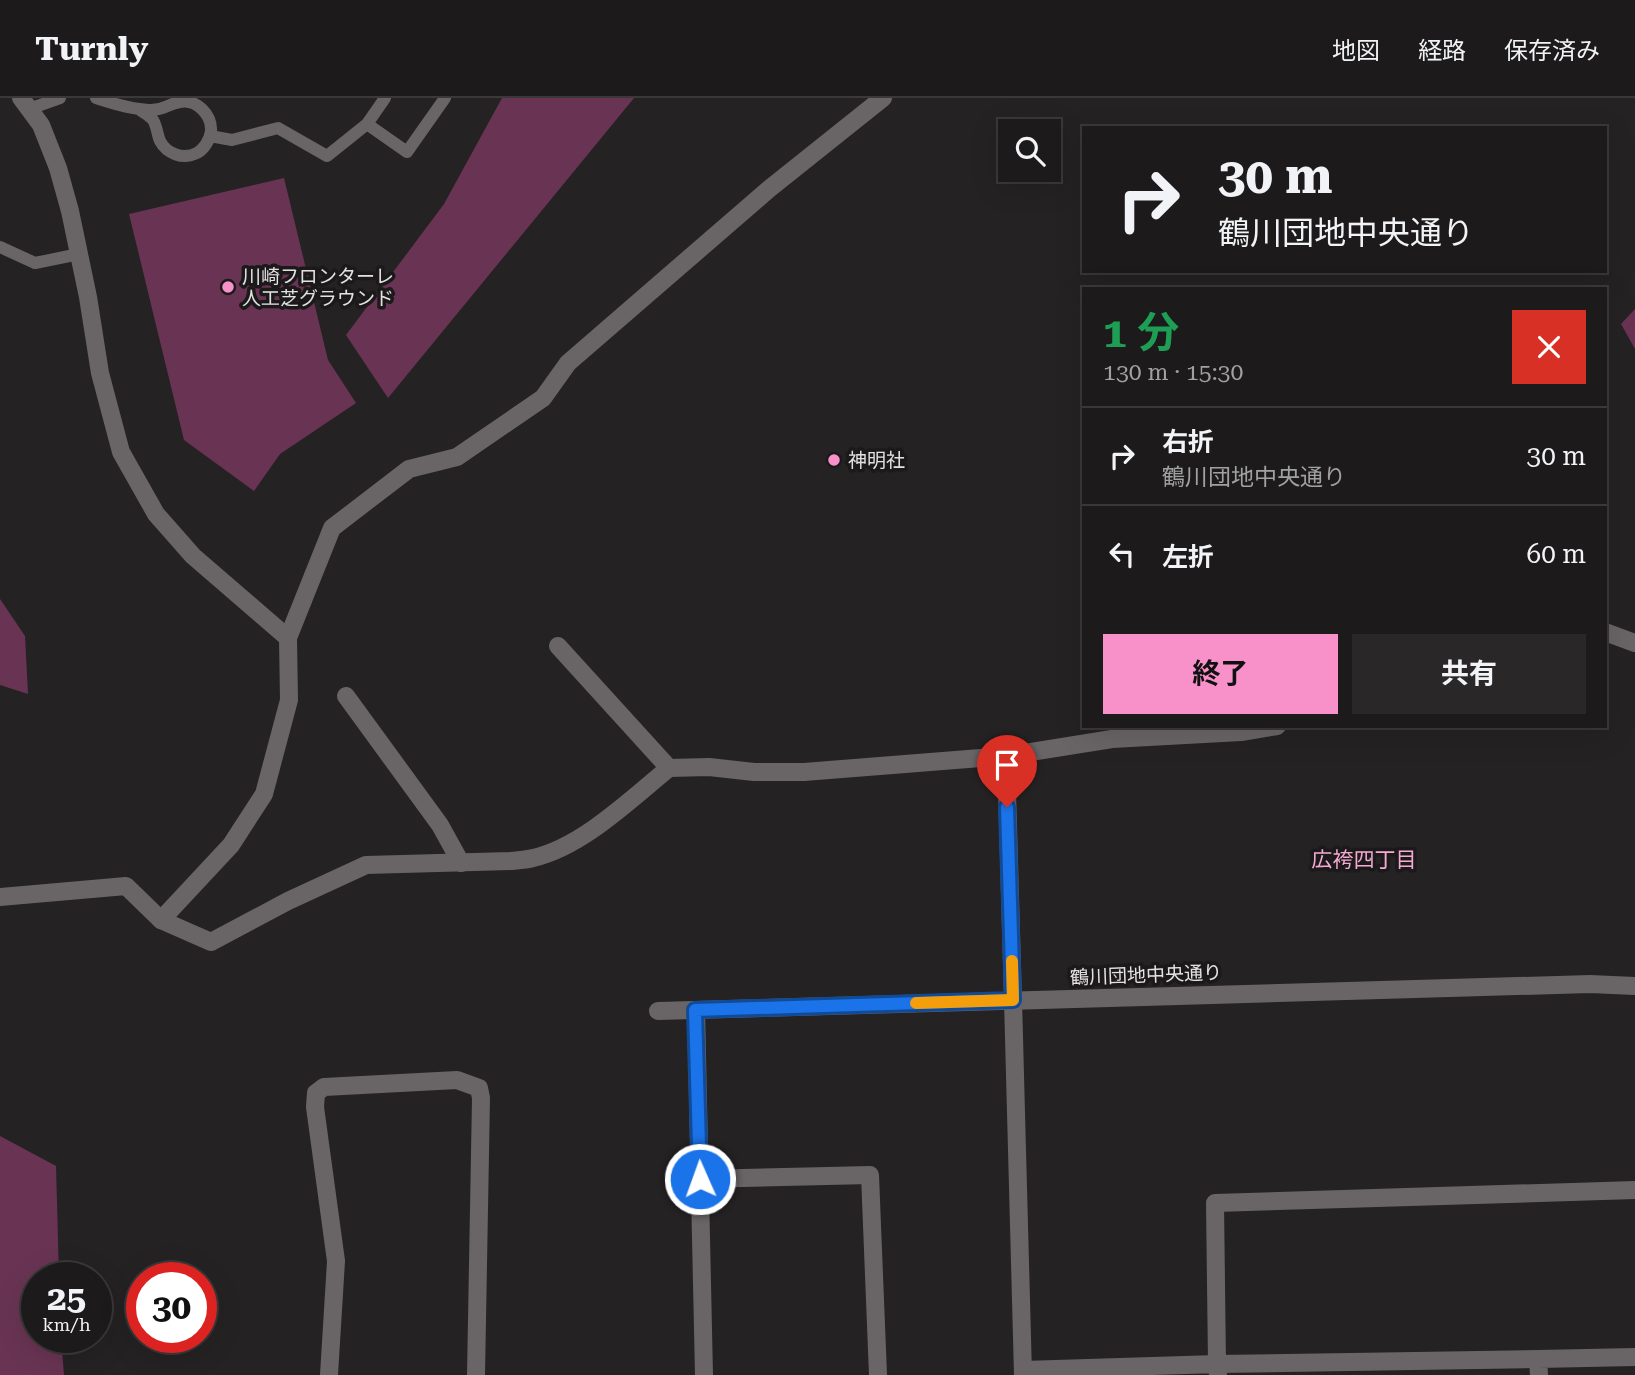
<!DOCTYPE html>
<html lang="ja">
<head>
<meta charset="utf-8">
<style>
  :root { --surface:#1c1a1a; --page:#292727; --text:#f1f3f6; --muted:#a0a1a2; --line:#3a3839; --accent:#f890ca }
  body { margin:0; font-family:"Roboto Serif","Noto Sans JP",serif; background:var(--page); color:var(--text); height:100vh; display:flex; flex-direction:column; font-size:26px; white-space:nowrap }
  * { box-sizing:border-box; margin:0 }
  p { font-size:23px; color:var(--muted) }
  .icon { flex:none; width:38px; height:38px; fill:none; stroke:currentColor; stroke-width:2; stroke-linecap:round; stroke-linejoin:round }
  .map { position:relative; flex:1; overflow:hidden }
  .drawer { position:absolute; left:1082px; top:189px; width:525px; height:441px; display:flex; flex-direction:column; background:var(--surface); border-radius:0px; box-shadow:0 7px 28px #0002,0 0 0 2px var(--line) }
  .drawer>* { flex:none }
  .top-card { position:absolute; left:1082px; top:28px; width:525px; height:147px; border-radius:0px; box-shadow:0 7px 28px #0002,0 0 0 2px var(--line); background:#1c1a1a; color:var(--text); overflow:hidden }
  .buttons { position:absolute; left:998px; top:21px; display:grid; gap:14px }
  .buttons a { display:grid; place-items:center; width:63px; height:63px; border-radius:0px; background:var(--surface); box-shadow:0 7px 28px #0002,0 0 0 2px var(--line); font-size:35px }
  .speed { position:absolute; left:21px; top:1164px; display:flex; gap:14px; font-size:35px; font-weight:700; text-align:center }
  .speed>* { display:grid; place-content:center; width:91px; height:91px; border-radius:50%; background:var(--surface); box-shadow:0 7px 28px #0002,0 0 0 2px var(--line); line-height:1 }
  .speed small { font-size:18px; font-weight:400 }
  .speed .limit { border:10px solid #d22; background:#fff; color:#111 }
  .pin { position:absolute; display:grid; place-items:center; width:60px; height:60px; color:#fff; margin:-72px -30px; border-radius:50% 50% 50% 0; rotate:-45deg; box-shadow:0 0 7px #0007 }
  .pin .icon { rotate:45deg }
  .me { position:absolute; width:77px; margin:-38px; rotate:358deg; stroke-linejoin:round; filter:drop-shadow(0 0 5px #0008) }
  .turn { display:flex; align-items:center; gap:24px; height:147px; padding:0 21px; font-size:32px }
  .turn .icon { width:91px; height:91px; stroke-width:2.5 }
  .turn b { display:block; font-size:49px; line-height:60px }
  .round { display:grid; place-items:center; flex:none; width:74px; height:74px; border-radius:0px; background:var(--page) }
  .overview { display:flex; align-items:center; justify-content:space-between; height:119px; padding:0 21px }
  h1 { font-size:42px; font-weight:700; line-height:52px; color:#1e9e55 }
  .action { display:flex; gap:14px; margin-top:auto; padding:14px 21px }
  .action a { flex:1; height:80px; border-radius:0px; background:var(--accent); color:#111; font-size:28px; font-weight:700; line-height:80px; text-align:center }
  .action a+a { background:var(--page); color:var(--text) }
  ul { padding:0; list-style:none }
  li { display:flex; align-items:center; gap:21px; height:98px; padding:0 21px; border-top:2px solid var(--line) }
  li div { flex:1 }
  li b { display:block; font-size:26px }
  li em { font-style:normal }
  header { display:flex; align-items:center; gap:42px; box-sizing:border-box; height:98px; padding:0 35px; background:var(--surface); border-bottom:2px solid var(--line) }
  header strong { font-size:33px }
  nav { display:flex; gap:38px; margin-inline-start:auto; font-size:24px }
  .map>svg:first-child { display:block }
</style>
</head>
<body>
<header>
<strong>Turnly</strong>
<nav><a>地図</a><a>経路</a><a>保存済み</a></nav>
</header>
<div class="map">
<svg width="1635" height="1277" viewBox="0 0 1635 1277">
  <rect width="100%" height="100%" fill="#252223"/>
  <!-- green -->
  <g fill="#693453">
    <path d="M502,0H634L388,300L346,237L444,106Z"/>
    <path d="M284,80L328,262L356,305L280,356L254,393L184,342L129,116Z"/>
    <path d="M1635,211V251L1621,226Z"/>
    <path d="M0,501L25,538L28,596L0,587Z"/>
    <path d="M0,1038L56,1068L59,1179L37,1180V1239H61L64,1277H0Z"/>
  </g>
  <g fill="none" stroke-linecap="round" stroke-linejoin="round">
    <!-- service -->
    <g stroke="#696567" stroke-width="12">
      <path d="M96,0C114,6 131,11 149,12C164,13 167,6 180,4C197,1 212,17 211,33C210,42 204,51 197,55C183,62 167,56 160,43C157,36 157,28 153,22C150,18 144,15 140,12"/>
      <path d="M29,11L60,0"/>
      <path d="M367,26L407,54L445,0"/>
      <path d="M210,38L232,42L278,30L327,58L367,26L385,0"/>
      <path d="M0,149L35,165L79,156"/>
    </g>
    <!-- minor -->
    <g stroke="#696567" stroke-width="18">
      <path d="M21,0L41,27L58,70L70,113L88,199L100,275L121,354L156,416L193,458L288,540L289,602L264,696L231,747L161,822L211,844L288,803L366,767L511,763C518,762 526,762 533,760C582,749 631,701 669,670"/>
      <path d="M1605,534L1635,545"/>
      <path d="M288,540L332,430L409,371L457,359L543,300L568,265L769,91L883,0"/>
      <path d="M558,548L669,670L709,669L754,674H804L1006,658L1112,641L1241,634L1277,628"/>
      <path d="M346,598L440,727L461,765"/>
      <path d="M1006,658L1013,902"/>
      <path d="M0,799L126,788L161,822"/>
      <path d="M696,912L704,1277"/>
      <path d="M700,1081L870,1077L878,1277"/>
      <path d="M1538,1261L1217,1266L1215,1105L1635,1092"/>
      <path d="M1023,1272L1217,1266L1218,1277"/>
      <path d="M329,1277L336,1163L315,1009L316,995L324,989L457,982L479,990L481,1000L476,1277"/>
      <path d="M1539,1277L1538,1261L1635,1259"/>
    </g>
    <!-- tertiary -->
    <g stroke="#696567" stroke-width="18">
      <path d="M1013,902L1023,1277"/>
      <path d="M658,913L1590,886L1635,888"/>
    </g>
  </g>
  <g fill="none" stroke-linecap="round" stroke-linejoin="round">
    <!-- route casing -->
    <g stroke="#114b97" stroke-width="18">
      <path id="route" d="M700,1081L695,912L1013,902L1007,709"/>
    </g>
    <!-- route -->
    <use href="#route" stroke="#1a73e8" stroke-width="12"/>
    <!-- slow -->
    <path stroke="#f59e0b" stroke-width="12" d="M916,905L1013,902L1012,863"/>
  </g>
  <!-- markers -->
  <g fill="#f890ca" stroke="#1b191a" stroke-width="2.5">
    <circle cx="228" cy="189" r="7"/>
    <circle cx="834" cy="362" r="7"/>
  </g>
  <g text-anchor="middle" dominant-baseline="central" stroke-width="7" stroke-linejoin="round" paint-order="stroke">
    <!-- poi labels -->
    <g font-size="19" fill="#e3e1e2" stroke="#1b191a" text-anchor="start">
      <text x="242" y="178">川崎フロンターレ<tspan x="242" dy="22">人工芝グラウンド</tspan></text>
      <text x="848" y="362">神明社</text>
    </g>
    <!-- street labels -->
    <g font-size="19" fill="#e3e1e2" stroke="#1b191a">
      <text transform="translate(1146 877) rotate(-2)">鶴川団地中央通り</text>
    </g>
    <!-- neighbourhood labels -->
    <g font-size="21" fill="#f4aad2" stroke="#1b191a">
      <text x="1364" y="762">広袴四丁目</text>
    </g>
  </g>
</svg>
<div class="buttons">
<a><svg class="icon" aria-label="search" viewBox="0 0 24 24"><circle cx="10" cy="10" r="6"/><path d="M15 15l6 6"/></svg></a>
</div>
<div class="speed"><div>25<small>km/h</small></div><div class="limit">30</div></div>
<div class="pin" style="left:1007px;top:709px;background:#d93025"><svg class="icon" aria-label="arrive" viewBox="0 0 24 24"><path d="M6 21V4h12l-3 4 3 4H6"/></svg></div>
<svg class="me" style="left:700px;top:1081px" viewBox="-20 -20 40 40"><circle r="17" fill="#1a73e8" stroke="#fff" stroke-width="3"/><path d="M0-11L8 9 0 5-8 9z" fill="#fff"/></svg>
<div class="top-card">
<div class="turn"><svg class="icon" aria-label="right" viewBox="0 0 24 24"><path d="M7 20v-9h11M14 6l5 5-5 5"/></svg><div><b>30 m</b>鶴川団地中央通り</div></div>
</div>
<section class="drawer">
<div class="overview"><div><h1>1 分</h1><p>130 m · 15:30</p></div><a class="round" style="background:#d93025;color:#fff"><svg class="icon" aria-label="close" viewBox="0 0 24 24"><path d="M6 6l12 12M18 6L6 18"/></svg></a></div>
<ul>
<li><svg class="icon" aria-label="right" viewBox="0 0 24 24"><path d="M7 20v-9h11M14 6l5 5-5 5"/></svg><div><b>右折</b><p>鶴川団地中央通り</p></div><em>30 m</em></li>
<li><svg class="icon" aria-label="left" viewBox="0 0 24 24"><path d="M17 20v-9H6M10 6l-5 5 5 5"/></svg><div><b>左折</b></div><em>60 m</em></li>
</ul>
<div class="action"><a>終了</a><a>共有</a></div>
</section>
</div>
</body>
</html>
